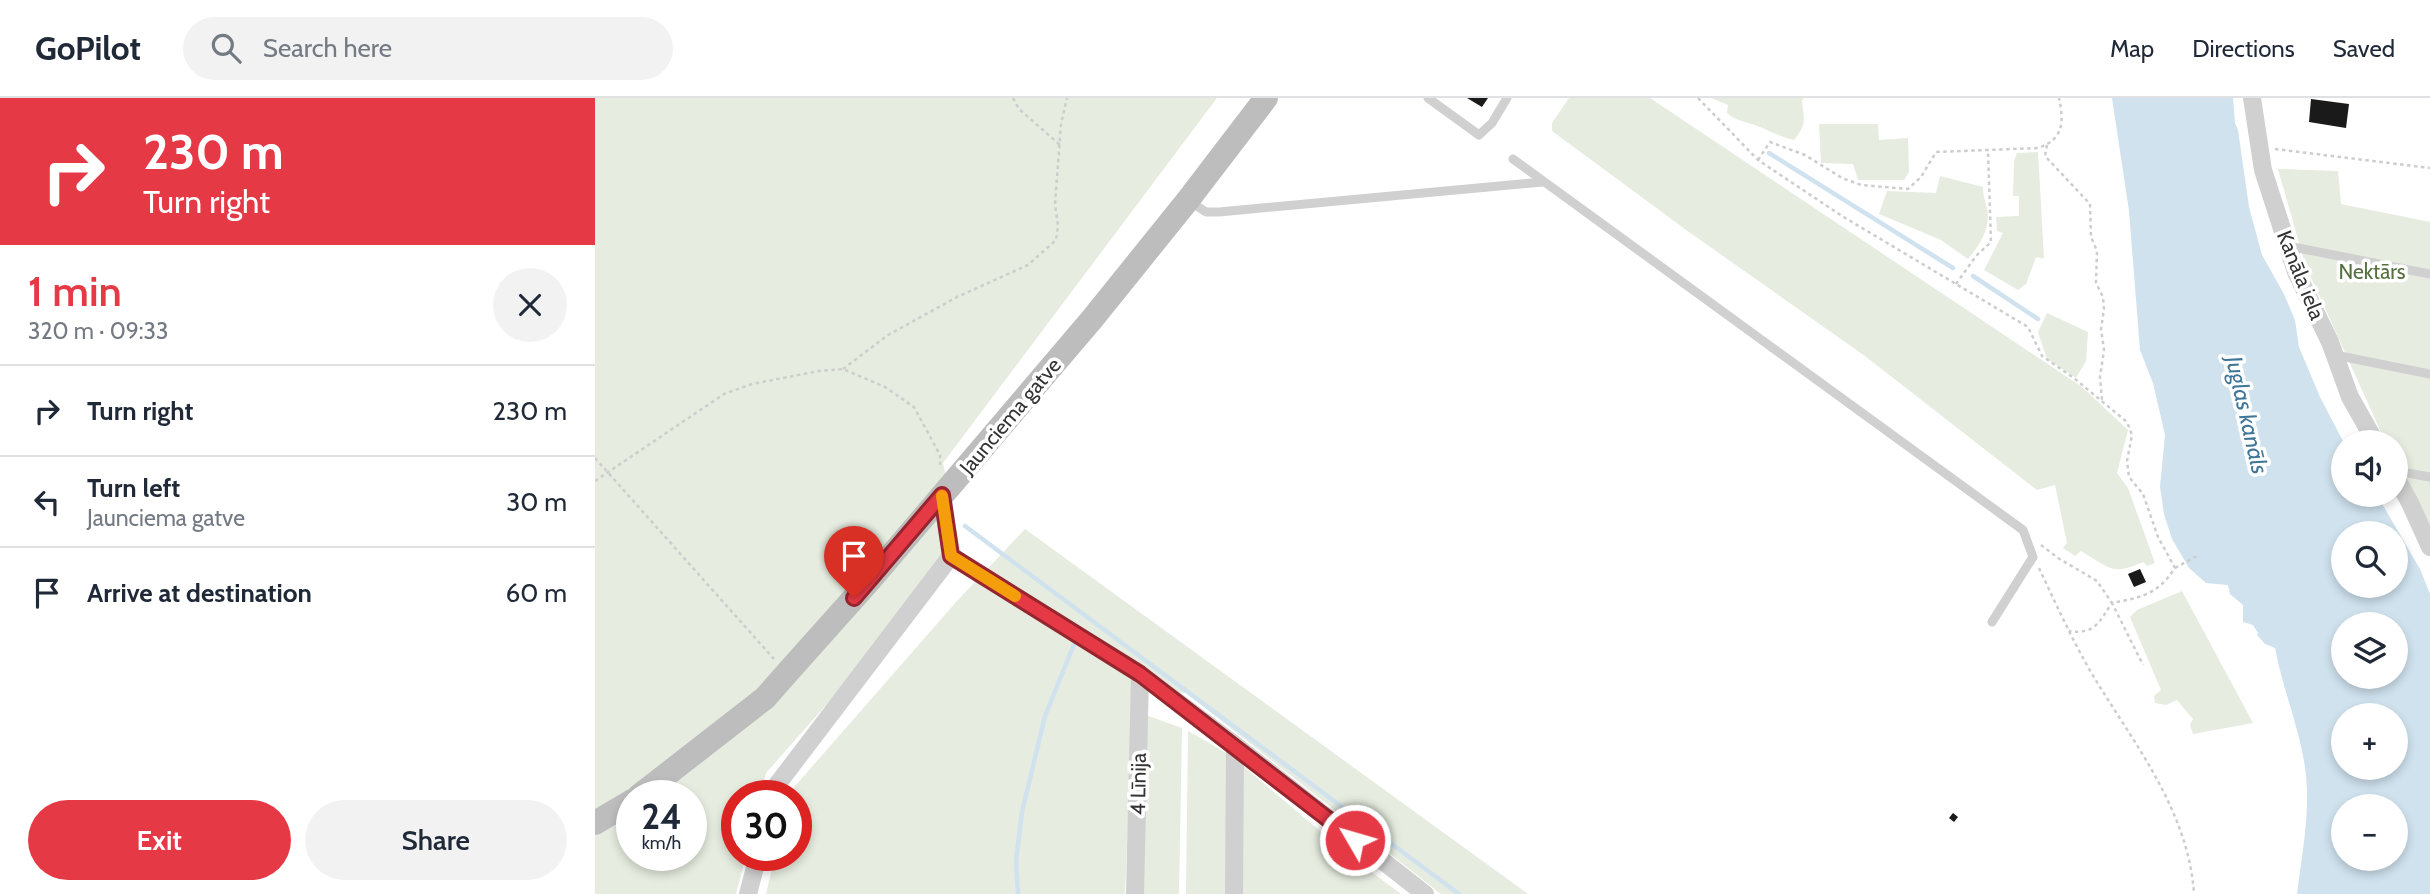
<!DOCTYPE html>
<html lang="en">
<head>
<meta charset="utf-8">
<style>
  :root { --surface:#fff; --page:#f2f2f3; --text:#1f2937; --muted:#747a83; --line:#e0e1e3; --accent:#e63946 }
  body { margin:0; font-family:Cabin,sans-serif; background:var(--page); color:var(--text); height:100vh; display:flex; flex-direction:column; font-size:26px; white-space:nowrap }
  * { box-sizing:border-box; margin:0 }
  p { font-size:23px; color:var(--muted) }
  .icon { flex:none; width:38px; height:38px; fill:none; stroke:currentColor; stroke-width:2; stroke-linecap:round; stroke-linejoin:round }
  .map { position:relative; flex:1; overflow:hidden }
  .panel { display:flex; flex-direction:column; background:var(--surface); width:595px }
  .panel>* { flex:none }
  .hud { background:#e63946; color:#fff; overflow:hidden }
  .tools { position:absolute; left:1736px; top:332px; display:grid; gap:14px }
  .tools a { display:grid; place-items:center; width:77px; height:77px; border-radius:50%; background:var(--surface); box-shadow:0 4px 10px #0003; font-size:35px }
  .speed { position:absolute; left:21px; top:682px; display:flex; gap:14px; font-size:35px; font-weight:700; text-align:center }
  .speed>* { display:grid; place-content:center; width:91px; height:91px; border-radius:50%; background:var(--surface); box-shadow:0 4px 10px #0003; line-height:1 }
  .speed small { font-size:18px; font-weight:400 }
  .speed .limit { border:10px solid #d22; background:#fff; color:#111 }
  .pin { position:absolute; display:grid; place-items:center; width:60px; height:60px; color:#fff; margin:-72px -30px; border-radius:50% 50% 50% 0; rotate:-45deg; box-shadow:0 0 7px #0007 }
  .pin .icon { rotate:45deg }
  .me { position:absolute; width:77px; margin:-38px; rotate:308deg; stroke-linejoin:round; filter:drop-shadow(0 0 5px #0008) }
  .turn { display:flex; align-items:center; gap:24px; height:147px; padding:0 28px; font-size:32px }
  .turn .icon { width:91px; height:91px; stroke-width:2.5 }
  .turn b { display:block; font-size:49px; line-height:60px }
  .round { display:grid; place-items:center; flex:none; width:74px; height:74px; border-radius:37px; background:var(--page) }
  .overview { display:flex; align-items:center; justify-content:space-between; height:119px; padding:0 28px }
  h1 { font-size:42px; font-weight:600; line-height:52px; color:var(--accent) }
  .action { display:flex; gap:14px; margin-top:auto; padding:14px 28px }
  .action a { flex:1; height:80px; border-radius:42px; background:var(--accent); color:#fff; font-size:28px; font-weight:600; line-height:80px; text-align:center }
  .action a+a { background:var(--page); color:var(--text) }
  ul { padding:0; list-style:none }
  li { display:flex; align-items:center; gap:21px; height:91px; padding:0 28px; border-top:2px solid var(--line) }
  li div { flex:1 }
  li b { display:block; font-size:26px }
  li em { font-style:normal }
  header { display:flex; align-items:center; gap:42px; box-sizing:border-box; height:98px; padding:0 35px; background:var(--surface); border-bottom:2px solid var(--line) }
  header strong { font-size:33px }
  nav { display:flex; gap:38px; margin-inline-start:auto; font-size:24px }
  .search { width:490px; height:63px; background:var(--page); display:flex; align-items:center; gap:18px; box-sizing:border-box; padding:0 24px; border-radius:38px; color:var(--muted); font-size:26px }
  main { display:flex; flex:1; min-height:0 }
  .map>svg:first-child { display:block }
</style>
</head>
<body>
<header>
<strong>GoPilot</strong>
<div class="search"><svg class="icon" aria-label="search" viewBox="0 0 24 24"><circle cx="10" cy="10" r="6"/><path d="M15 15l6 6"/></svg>Search here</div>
<nav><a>Map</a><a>Directions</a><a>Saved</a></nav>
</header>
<main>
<section class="panel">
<div class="hud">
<div class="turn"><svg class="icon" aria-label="right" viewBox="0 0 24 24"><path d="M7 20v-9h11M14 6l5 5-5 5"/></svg><div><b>230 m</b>Turn right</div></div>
</div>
<div class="overview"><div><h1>1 min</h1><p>320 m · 09:33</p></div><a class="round"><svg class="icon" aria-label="close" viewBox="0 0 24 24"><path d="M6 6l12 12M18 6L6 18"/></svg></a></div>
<ul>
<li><svg class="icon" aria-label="right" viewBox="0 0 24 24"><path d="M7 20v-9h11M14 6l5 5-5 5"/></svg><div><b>Turn right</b></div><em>230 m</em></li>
<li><svg class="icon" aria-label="left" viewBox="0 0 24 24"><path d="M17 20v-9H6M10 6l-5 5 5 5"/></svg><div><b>Turn left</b><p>Jaunciema gatve</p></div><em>30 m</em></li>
<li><svg class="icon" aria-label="arrive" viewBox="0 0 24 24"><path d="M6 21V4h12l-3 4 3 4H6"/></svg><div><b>Arrive at destination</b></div><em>60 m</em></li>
</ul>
<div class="action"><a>Exit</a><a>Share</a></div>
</section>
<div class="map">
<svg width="1835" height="796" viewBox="0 0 1835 796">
  <rect width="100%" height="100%" fill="#fff"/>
  <!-- green -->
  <g fill="#e6ecdf" fill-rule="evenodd">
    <path d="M0,0H622L348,365L366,454L171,675L165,698H142V758H151L141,796H0ZM37,698H96V758H37Z"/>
    <path d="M974,0H1055L1487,289L1533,332L1522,375L1533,390L1560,465L1552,468L1548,464C1516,478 1515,470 1486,453L1480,458L1468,450L1472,445L1460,387L1442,392L1270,258L1094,134L957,33V25Z"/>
    <path d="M1116,0H1209L1207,3C1209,21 1212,26 1199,42C1182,38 1172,31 1157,26C1147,23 1140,22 1132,15L1133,7Z"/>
    <path d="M1224,26H1283L1284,42L1313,40L1314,74L1309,82H1263L1258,66L1226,65Z"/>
    <path d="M1443,54L1449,161L1441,159L1431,186L1423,192L1389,172L1408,135L1402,133L1401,119L1424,118V98H1418L1419,63L1422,55Z"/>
    <path d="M1683,71L1743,73L1746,106L1835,124V429L1801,364V345L1790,343L1710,166Z"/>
    <path d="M1345,78L1388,89C1388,98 1390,102 1392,110C1396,131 1385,146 1373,161L1346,142L1284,116L1292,93L1341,95Z"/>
    <path d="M1452,215L1493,234L1491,263L1481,280L1452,261L1443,234Z"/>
    <path d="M430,431L933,796H846L591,595L550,594L548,616L587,630L584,796H541L535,670L530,796H171L180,758H201V698H194V695L362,503Z"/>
    <path d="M1587,493L1658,625L1598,636L1595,627L1598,621L1582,602L1571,607L1560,605L1559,598L1566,592L1535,519L1542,512Z"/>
    <path d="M593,633L635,657L755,758L806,796H591Z"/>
  </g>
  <!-- water -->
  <path fill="#cfe2ee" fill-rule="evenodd" d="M1517,0H1638L1640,25L1643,32L1654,109L1667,157L1689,196L1700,222L1704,249L1725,299L1749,345L1748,397H1782L1825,471L1835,496V796H1702C1707,756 1715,717 1711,677C1706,633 1688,593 1680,550L1670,546L1662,537L1663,535L1658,527L1648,524V507L1635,496L1633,487L1611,485L1594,470L1577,441L1569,416L1565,389L1570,337L1558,285L1545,252L1534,113ZM1748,436H1801V488H1748ZM1748,527H1801V579H1748ZM1748,618H1801V670H1748ZM1748,709H1801V761H1748Z"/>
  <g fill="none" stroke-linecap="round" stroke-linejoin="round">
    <!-- stream -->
    <g stroke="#cfe2ee" stroke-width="4.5">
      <path d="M1174,55L1358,170"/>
      <path d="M1378,178L1443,221"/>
      <path d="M370,428L864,796"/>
      <path d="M423,796L421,763L427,714L450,618L480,544L479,543"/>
    </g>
  </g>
  <!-- building -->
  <g fill="#1a1a1a">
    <path d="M872,0H893L887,9Z"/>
    <path d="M1716,1L1754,6L1751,30L1714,24Z"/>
    <path d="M1545,471L1551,484L1539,489L1533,476Z"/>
    <path d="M1358,715L1363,719L1359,724L1354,720Z"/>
  </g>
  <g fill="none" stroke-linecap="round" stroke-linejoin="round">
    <!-- path -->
    <g stroke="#cdcdcd" stroke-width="2.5" stroke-dasharray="3.5 3.5" stroke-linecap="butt">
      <path d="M418,0L424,11L465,47"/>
      <path d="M1103,0L1163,62L1247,118L1433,229L1447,258L1480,281L1532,324L1537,337L1532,363L1534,379L1548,396L1563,439L1580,470C1562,497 1547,499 1517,505L1548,567"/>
      <path d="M1452,47L1450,58L1495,106L1496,139L1502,153L1501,185L1508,199L1509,211L1506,231L1509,252L1505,279L1507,302"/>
      <path d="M1680,51L1835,70"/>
      <path d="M1163,62L1175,44L1210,57L1247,80L1266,87L1313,91L1326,79L1341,54L1443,50C1469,41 1469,24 1464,0"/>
      <path d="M1361,186L1381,158L1396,144L1393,53"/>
      <path d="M248,271L293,237L362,199L433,167L461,142L463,128L460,106L466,26L472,0"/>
      <path d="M0,360L179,561"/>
      <path d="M0,383L129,296L157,286L224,273L248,271L290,289L319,309L345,357V367"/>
      <path d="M1446,447L1463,460L1502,483L1517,505C1504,524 1500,537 1474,533"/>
      <path d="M1444,470C1463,510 1481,551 1505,589C1545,653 1594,718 1599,796"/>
      <path d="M1580,470L1602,458"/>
    </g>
    <!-- lane -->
    <g stroke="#d0d0d0" stroke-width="9">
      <path d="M833,0L884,37L897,25L912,0"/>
      <path d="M918,61L1428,432L1438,459L1397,524"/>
      <path d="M594,103L611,114H624L948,84"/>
      <path d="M1693,148L1835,176"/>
      <path d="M1740,257L1835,276"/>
      <path d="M1801,373L1835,379"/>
    </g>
    <!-- street -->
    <g stroke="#d0d0d0" stroke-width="18">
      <path d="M1657,0L1668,72L1701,174L1735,244L1755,299L1781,345"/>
      <path d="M1801,379L1815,405L1835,449"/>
      <path d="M347,397L356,458L545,576L640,647L830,796"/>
      <path d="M179,698L181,688L356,458"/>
      <path d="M153,796L163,758"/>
      <path d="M540,796L545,576"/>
      <path d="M639,796L640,647"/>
    </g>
    <!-- secondary -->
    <g stroke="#bdbdbd" stroke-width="24">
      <path d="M44,698L170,600L192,575L276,481L498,220L593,102L671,0"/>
      <path d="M0,725L37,703"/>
    </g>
  </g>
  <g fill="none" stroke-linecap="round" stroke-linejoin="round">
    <!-- route casing -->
    <g stroke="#96252e" stroke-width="18">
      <path id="route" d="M259,500L347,397L356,458L545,576L760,742"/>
    </g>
    <!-- route -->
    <use href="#route" stroke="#e63946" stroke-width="12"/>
    <!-- slow -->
    <path stroke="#f59e0b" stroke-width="12" d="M347,398L356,458L420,498"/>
  </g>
  <g text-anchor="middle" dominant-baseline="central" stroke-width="7" stroke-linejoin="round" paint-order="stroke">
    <!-- park labels -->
    <g font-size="21" fill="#56703f" stroke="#fff">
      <text x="1777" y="173">Nektārs</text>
    </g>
    <!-- street labels -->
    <g font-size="21" fill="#333" stroke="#fff">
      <text transform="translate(1706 177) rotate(68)">Kanāla iela</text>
      <text transform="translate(415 318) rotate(-50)">Jaunciema gatve</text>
      <text transform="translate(543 686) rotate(-89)">4 Līnija</text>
    </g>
    <!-- water labels -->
    <g font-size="23" font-style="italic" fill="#3f7597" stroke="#fff">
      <text transform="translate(1652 317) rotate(77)">Juglas kanāls</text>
    </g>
  </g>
</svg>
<div class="tools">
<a><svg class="icon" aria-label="sound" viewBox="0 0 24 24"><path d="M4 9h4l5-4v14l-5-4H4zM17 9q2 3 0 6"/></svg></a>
<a><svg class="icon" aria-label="search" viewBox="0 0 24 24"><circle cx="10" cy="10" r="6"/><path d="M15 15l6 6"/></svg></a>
<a><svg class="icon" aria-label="layers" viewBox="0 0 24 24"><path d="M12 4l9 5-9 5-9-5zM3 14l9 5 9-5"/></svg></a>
<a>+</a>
<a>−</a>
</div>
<div class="speed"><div>24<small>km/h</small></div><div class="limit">30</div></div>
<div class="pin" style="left:259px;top:500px;background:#d93025"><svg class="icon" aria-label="arrive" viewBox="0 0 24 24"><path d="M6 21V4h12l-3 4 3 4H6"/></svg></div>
<svg class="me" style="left:760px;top:742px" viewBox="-20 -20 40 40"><circle r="17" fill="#e63946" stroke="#fff" stroke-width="3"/><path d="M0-11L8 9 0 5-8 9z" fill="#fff"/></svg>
</div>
</main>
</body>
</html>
